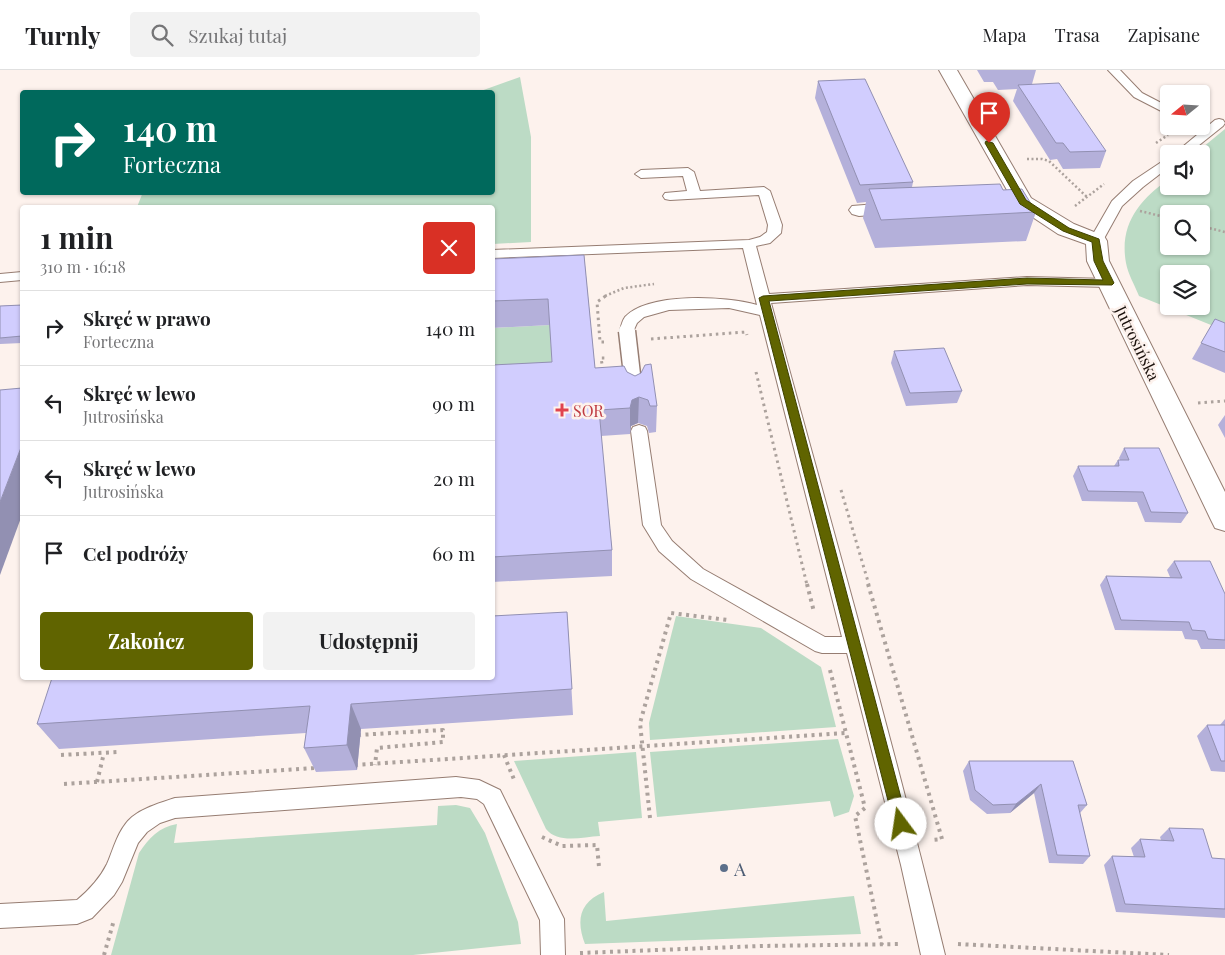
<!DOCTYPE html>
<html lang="pl">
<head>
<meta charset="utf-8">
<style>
  :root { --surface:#fff; --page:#f2f2f2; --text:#202124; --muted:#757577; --line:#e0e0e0; --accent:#606400 }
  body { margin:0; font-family:"Playfair Display",serif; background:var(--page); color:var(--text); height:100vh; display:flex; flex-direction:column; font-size:19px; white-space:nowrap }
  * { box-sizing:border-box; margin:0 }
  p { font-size:16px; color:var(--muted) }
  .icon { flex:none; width:28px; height:28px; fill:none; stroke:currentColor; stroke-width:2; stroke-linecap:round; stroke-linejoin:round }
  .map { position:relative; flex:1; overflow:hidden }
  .details { position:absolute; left:20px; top:135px; width:475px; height:475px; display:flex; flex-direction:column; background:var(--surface); border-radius:5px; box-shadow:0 1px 4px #0004 }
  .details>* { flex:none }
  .top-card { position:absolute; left:20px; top:20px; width:475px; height:105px; border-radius:5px; box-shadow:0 1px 4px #0004; background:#00695c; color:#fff; overflow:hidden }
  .needle { width:32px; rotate:252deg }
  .tools { position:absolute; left:1160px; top:15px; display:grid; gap:10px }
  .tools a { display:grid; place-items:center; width:50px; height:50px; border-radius:5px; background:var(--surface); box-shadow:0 1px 4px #0004; font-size:25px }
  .pin { position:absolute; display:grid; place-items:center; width:42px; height:42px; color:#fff; margin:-51px -21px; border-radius:50% 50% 50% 0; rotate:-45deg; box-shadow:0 0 5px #0007 }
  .pin .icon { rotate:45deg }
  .me { position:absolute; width:55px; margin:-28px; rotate:346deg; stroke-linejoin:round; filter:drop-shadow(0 0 4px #0008) }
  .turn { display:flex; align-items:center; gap:18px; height:105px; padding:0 20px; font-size:22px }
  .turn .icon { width:65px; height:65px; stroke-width:2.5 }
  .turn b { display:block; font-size:35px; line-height:42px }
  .round { display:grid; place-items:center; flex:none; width:52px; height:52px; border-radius:5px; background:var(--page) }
  .overview { display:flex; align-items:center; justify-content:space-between; height:85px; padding:0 20px }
  h1 { font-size:30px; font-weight:700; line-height:38px }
  .primary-button { display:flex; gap:10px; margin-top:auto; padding:10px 20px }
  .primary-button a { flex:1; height:58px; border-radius:5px; background:var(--accent); color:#fff; font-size:20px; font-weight:700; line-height:58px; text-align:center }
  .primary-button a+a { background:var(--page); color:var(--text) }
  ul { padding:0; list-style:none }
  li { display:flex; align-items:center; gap:15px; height:75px; padding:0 20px; border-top:1px solid var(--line) }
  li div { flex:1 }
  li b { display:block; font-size:19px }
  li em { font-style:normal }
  header { display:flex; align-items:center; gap:30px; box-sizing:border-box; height:70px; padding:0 25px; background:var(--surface); border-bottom:1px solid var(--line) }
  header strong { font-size:24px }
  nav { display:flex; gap:28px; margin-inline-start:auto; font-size:18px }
  .search { width:350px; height:45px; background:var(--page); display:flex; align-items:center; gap:12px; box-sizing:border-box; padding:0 18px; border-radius:5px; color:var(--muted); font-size:19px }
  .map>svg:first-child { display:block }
</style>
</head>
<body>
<header>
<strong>Turnly</strong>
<div class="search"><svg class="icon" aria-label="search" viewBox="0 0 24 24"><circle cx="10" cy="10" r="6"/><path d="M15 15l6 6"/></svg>Szukaj tutaj</div>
<nav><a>Mapa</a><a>Trasa</a><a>Zapisane</a></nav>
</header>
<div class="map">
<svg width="1225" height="885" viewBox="0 0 1225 885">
  <rect width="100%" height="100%" fill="#fdf2ed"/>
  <!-- green -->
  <g fill="#bcdbc5" fill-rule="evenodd">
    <path d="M520,7L531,67V172L493,174L492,138L137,137L143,122H492V22H478Z"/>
    <path d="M1225,59V258L1211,255L1139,226C1135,216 1128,204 1126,193C1119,155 1139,130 1169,109V116H1201V84L1197,82ZM1169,144H1201V176H1169ZM1169,204H1201V236H1169Z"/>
    <path d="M550,255L553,318L493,321V258Z"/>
    <path d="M676,546L761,558L821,597L836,657L650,670L649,653Z"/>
    <path d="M838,669L854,726L849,742L834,747L830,731L657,747L650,682Z"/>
    <path d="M636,682L642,748L598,752L600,766C582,767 558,774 546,759L514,691Z"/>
    <path d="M456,735L470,738L485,763L518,852L521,874L413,885H111L139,783C149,768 159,757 177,754L174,773L437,755L438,736Z"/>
    <path d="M604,822L606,851L854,826L861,864L585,874C576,851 579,832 604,822Z"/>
  </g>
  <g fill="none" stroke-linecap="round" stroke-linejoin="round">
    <!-- service casing -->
    <g stroke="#967d72" stroke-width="2">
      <g id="service">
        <path d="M1108,0H1120L1142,23L1169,37V45L1134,27Z"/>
        <path d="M1219,49L1223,50L1225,53L1223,56L1188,84H1174L1215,50Z"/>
        <path d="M1169,87V97L1143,117L1122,136L1101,174H1091L1089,171L1112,131L1133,111Z"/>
        <path d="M688,98L694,102L700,121L764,117L770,121L782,155L781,163L770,173L756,176L769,224L1027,207L1109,209L1114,210L1116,213L1114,216L1109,217L1027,215L771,233C830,450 892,666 945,885H921L901,795L847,583H822L815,581L691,509L659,481L643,455L631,361L633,357L639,355L645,357L647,361L661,455L672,471L703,499L825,567H842L760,245L729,238L669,240L644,247L637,253L632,264H622L620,261C621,256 622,251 625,247C649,222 726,226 757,235L743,178L492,188V180L749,170L760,167L767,162L768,155L759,125L670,130L665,129L663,126L665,123L687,121L683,106L641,108L635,104L641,100Z"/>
        <path d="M22,202V210L0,212V204Z"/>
        <path d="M456,707L479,710L500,720L564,849L565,885H541L540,850L484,734L477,729L461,727L175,748L160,753L147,762L138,773L122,812L114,825L92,848L77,854L0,858V834L77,830C89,820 100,808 107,794C114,778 118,759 132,747C145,737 160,733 175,728Z"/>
      </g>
    </g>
    <!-- minor casing -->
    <g stroke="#967d72" stroke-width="2">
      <g id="minor">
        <path d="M939,0H957L1031,128L1074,154L1104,166L1107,171L1109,191L1225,422V461L1215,458L1211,450L1087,191L1086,174L1058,164L1016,136Z"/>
        <path d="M901,132L908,134L911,138L908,142L859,146L852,144L849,140L852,136Z"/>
      </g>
    </g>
    <!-- path-far2 -->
    <g stroke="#aca29d" stroke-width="2.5" stroke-dasharray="2 2.5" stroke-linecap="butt">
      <path d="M1156,73L1168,65"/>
      <path d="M1027,89H1042L1049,91L1087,127"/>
      <path d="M1075,136L1104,114"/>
      <path d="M1140,141L1169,148"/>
      <path d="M1201,156L1225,162"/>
      <path d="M605,226L624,218L654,214"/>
    </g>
    <!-- path-far1 -->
    <g stroke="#aca29d" stroke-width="3" stroke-dasharray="2.5 4" stroke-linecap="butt">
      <path d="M651,269L746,262L747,265"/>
      <path d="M604,272H600L597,232L607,225"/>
      <path d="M603,300L601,288H606"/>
      <path d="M756,302L807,515"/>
      <path d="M1198,333L1225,331"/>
      <path d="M841,420L869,515"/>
    </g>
    <!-- path -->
    <g stroke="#aca29d" stroke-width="4" stroke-dasharray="3 4.5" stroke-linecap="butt">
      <path d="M807,514L814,542"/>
      <path d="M868,514L942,769L931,770"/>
      <path d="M830,600L865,738L855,746L882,875"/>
      <path d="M358,665L443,660V672L377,678L375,695"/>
      <path d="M61,685L118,682"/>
      <path d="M504,685L515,712"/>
      <path d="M355,695L846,663"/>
      <path d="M97,712L104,683"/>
      <path d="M64,714L316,698"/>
      <path d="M650,748L640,653L671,543L728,550"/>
      <path d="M542,767L562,776L597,775L599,797"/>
      <path d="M958,874L1169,885"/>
      <path d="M580,883L761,876L902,874"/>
      <path d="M104,885L114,850"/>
    </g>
    <!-- service -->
    <use href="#service" fill="#fff" fill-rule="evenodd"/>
    <!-- minor -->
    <use href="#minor" fill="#fff" fill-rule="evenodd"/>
    <!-- service-bridge casing -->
    <g stroke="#967d72" stroke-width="19" stroke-linecap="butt">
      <path id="service-bridge" d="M627,261L634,322"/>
    </g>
    <!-- service-bridge -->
    <use href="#service-bridge" stroke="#fff" stroke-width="16"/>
  </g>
  <!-- wall -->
  <g fill="#b4b0da">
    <path d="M977,0H1036L1032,14L1106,81L1100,98L1063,99L1057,89L1050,90L1013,31L1017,19L998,20L993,12H984Z"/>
    <path d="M818,11L913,112L912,117L1003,120L1036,142L1026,171L875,178L863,148L866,132L857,133L815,28Z"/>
    <path d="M584,185L595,298L627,302L657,336L656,362L649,363L647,356L638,353L631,356L630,364L601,366L612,480V506L492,512V295L552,292L550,255L492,258V189Z"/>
    <path d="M22,235V273L0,274V236Z"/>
    <path d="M1215,249L1225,253V303L1192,289Z"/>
    <path d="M894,281L962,321L957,333L906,336L891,293Z"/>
    <path d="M1225,345V368L1218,355Z"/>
    <path d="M1124,378L1188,443L1181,453L1145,452L1137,432L1082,431L1073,406L1078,396H1114L1118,390H1120L1119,388Z"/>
    <path d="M1174,491L1225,524V579H1201L1197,570L1185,569L1182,561L1115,560L1100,515L1106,506L1170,507L1167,500Z"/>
    <path d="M567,542L573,645L361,659L357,700L316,702L304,678L306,663L59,679L37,654Z"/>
    <path d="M1225,649V702L1211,701L1197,666L1207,655H1220Z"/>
    <path d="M969,691H1073L1087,735L1080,743L1090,786L1083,794L1049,793L1034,723L1010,743L987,744L970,730L963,701Z"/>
    <path d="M1169,758L1212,788L1225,789V848L1116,842L1104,795L1112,786L1134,787L1131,778L1140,769L1161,770L1160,767Z"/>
  </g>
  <!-- shaded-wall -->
  <g fill="#9290b2">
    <path d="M639,327L638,353L631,356L630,364V338L632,330Z"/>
    <path d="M22,375V445L0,505V432Z"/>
    <path d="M351,634L361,659L357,700L347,675Z"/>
    <path d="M1041,714L1034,723L1010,743L1016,734Z"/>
  </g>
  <!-- building -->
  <g fill="#d1cdfe" stroke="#9290b2">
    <path d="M865,9L913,112L860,115L818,11Z"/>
    <path d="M1059,13L1106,81L1070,82L1063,73H1056L1018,15Z"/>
    <path d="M1000,114L1003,120L1022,119L1036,142L881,150L869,119L923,117Z"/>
    <path d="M584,185L595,298L624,296L627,302L635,306L641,303L645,295L651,294L657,336H650L648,330L639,327L632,330L630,338L599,340L612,480L492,487V295L552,292L548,229L492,231V189Z"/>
    <path d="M22,235V266L0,268V236Z"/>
    <path d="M1215,249L1225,253V282L1201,273Z"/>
    <path d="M944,278L962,321L910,323L894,281Z"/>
    <path d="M22,318V375L0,432V320Z"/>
    <path d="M1124,378H1159L1188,443L1151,442L1143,422L1088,421L1078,396H1119L1118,390H1129Z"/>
    <path d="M1174,491H1210L1225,524V570L1208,569L1205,561L1192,560L1189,552L1121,550L1106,506L1182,508Z"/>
    <path d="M567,542L572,619L351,634L347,675L304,678L310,636L37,654L52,608H492V546Z"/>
    <path d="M1207,655H1225V691H1221Z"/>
    <path d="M969,691H1073L1087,735H1078L1090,786L1057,785L1041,714L1016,734L993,735L975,720Z"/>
    <path d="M1169,758L1203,759L1212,788L1225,789V839L1125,834L1112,786L1145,787L1140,769L1174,771Z"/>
  </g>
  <!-- route -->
  <path fill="#606400" stroke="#3e4100" d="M986,71L993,73L1026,130L1069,158L1099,169L1103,191L1114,213L1112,215L1027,214L769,231L908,754L906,759L901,761L896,759L894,754L759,228L763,226L1027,208L1103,210L1094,191L1092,172L1063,161L1020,134L985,73Z"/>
  <!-- markers -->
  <path fill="#e0444e" stroke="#fdf2ed" stroke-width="2" d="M559.5 332.5h5v5h5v5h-5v5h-5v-5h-5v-5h5z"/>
  <circle fill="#5c6f8a" stroke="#fdf2ed" stroke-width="2" cx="724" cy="798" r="5"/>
  <g text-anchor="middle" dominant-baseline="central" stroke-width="5" stroke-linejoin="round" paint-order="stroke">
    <!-- street labels -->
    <g font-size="16" fill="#19100b" stroke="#fdf2ed">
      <text transform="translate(1138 273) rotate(64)">Jutrosińska</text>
    </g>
    <!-- health labels -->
    <g font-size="16" fill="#be3a42" stroke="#fdf2ed" text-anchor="start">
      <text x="573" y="340">SOR</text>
    </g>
    <!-- near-service labels -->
    <g font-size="19" fill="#4e5e75" stroke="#fdf2ed" text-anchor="start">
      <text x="734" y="798">A</text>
    </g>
  </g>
</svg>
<div class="tools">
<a><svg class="needle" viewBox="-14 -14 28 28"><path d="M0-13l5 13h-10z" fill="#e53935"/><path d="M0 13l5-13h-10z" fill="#757577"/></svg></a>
<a><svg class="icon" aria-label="sound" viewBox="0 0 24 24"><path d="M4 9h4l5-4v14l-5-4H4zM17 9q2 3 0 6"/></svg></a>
<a><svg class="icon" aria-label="search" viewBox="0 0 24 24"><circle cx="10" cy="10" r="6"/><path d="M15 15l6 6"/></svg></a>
<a><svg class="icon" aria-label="layers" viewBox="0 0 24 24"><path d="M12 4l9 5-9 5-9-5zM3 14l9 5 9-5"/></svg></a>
</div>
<div class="pin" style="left:989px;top:73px;background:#d93025"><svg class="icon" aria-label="arrive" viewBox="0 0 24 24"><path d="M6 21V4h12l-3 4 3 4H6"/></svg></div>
<svg class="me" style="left:901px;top:754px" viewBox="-20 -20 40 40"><circle r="19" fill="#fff"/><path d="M0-13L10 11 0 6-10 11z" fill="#606400"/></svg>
<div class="top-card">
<div class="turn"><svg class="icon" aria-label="right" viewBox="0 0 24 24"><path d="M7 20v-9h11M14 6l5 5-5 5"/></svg><div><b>140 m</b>Forteczna</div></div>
</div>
<section class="details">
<div class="overview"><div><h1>1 min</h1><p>310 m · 16:18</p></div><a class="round" style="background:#d93025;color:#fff"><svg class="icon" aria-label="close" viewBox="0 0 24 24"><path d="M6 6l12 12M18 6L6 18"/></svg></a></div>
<ul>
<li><svg class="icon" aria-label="right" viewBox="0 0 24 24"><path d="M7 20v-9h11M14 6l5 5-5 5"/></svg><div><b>Skręć w prawo</b><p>Forteczna</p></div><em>140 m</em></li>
<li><svg class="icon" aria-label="left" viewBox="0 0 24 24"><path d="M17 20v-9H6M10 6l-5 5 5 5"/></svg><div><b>Skręć w lewo</b><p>Jutrosińska</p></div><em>90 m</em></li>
<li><svg class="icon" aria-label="left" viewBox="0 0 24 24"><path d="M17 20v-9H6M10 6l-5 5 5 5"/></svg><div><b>Skręć w lewo</b><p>Jutrosińska</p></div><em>20 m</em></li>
<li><svg class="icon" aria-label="arrive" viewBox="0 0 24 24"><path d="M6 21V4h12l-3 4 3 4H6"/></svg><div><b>Cel podróży</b></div><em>60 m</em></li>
</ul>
<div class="primary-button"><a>Zakończ</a><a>Udostępnij</a></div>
</section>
</div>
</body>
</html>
